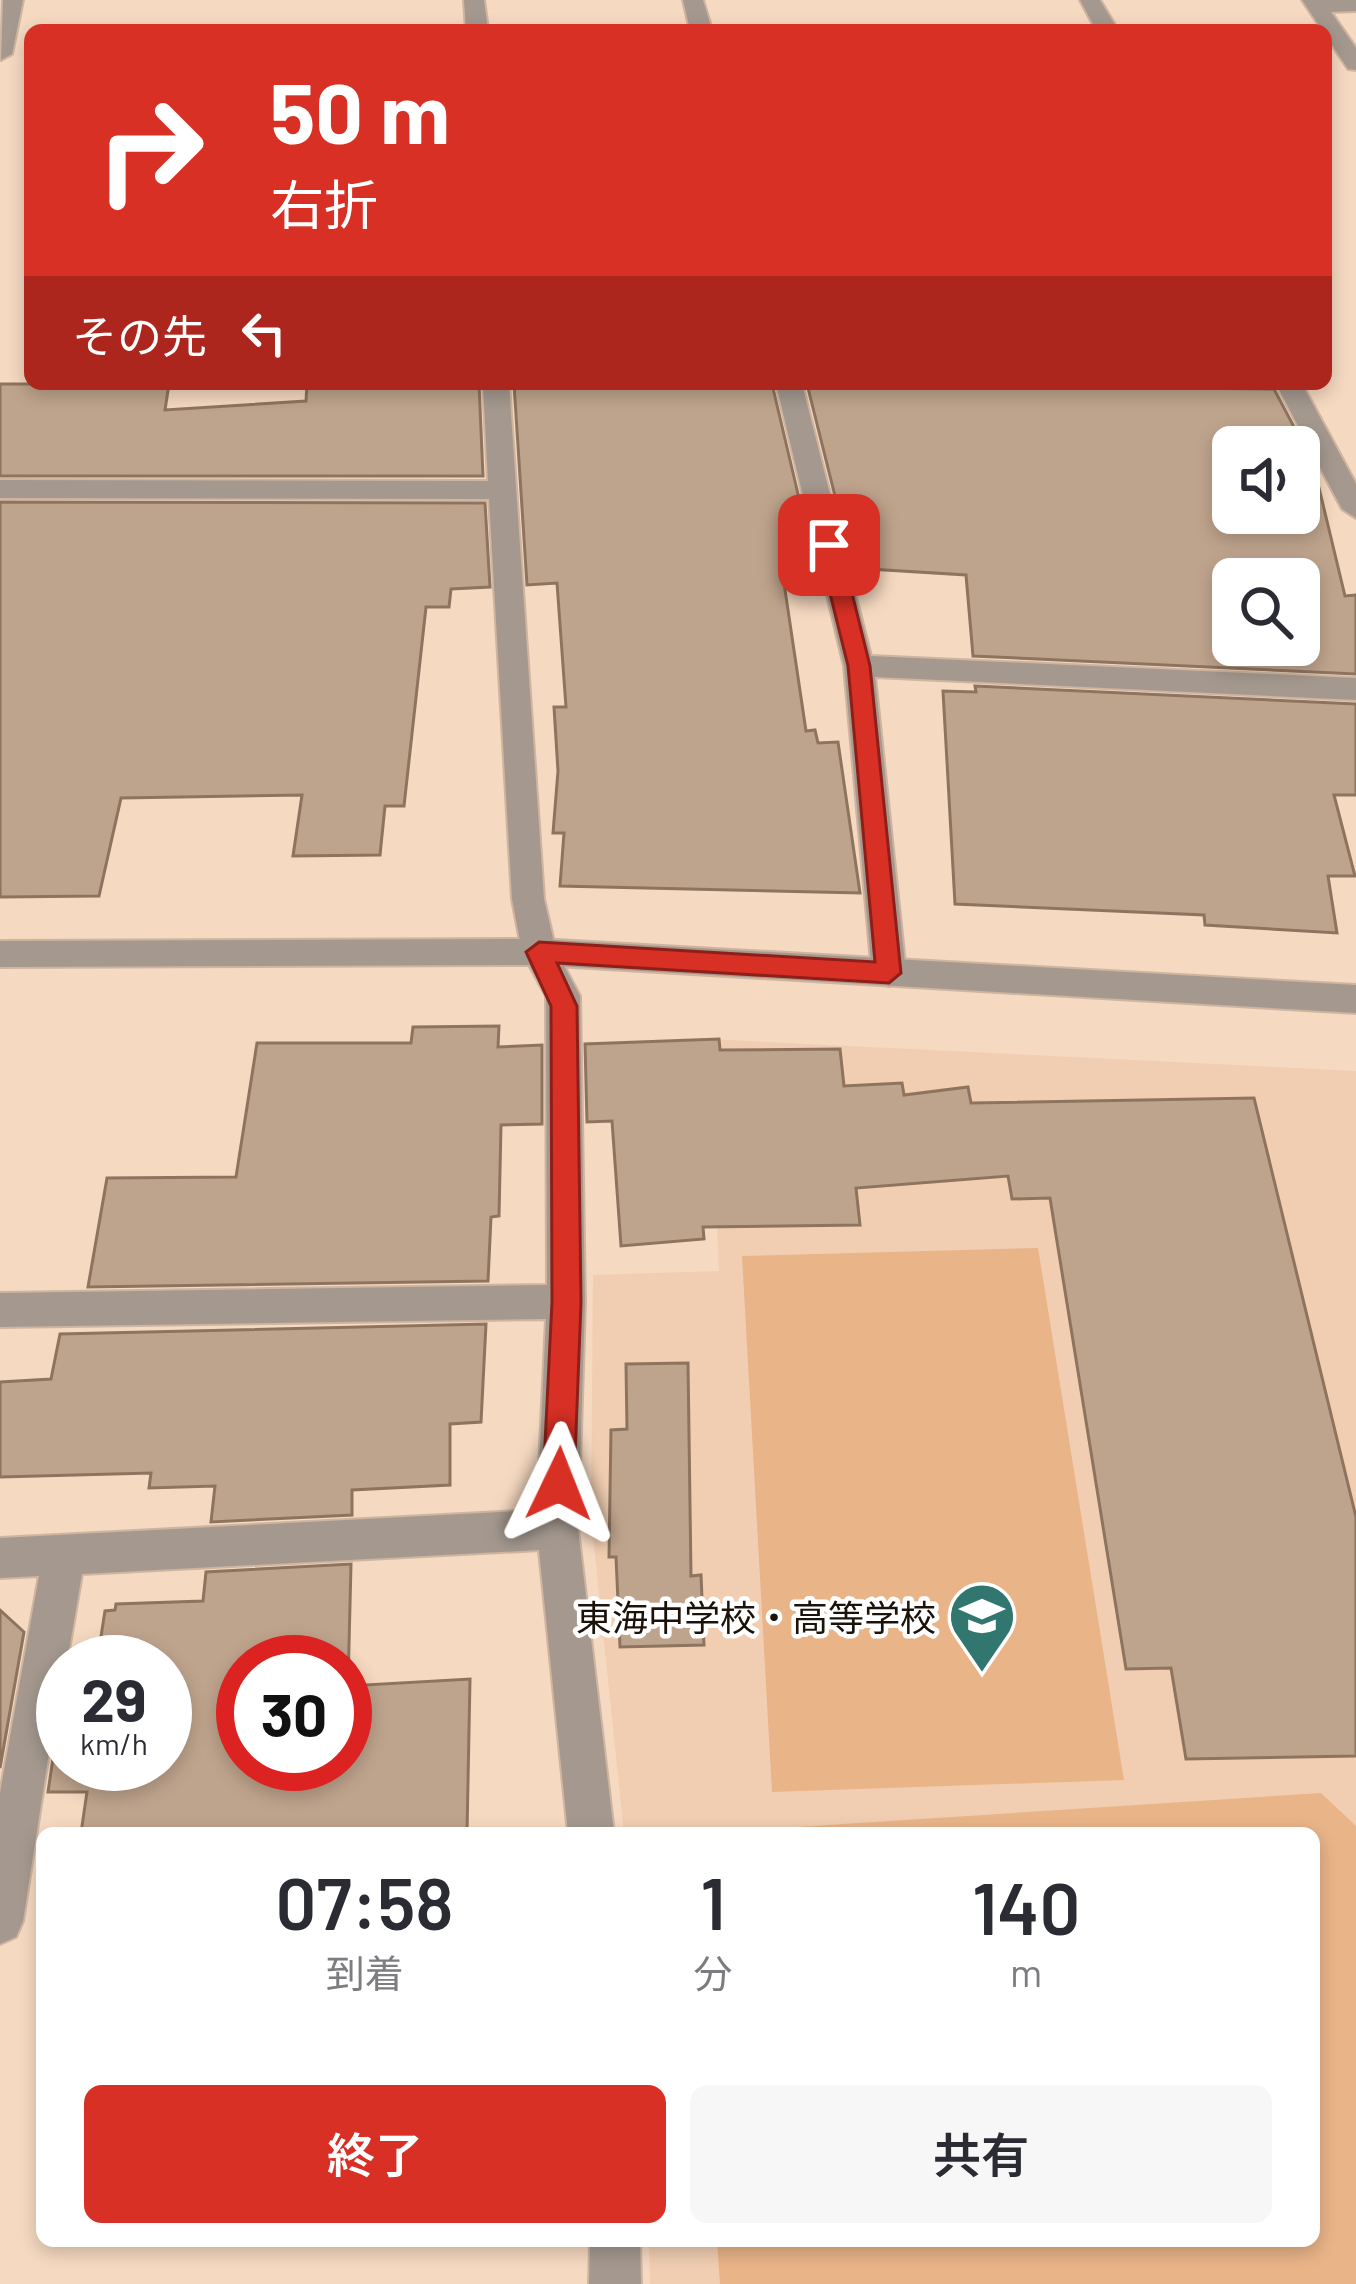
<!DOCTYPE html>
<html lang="ja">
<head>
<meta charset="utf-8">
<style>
  :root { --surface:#fff; --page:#f7f7f7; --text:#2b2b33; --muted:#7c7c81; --accent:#d93025 }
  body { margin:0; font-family:Barlow,"Noto Sans JP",sans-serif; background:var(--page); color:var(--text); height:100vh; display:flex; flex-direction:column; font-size:45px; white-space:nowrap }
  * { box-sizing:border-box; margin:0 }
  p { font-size:39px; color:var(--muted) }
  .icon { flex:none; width:66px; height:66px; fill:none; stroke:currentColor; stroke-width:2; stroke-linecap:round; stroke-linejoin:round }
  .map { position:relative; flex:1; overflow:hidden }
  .side { position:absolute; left:36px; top:1827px; width:1284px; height:420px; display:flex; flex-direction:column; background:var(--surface); border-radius:18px; box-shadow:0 6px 18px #0003 }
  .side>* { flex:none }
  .banner { position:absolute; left:24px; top:24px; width:1308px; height:366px; border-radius:18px; box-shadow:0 6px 18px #0003; background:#d93025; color:#fff; overflow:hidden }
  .tools { position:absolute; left:1212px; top:426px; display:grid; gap:24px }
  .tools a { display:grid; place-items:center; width:108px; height:108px; border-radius:18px; background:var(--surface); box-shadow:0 6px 18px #0003; font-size:60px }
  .speed { position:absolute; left:36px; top:1635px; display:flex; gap:24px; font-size:60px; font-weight:700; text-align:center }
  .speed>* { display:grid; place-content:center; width:156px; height:156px; border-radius:50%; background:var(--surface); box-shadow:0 6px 18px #0003; line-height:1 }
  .speed small { font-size:30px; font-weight:400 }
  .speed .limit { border:18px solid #d22; background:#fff; color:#111 }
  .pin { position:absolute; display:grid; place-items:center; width:102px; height:102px; color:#fff; margin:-51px; border-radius:24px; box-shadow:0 6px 18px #0006 }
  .me { position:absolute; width:132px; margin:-66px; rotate:2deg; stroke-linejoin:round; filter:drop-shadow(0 0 9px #0008) }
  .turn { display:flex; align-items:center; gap:42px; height:252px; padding:0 48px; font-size:54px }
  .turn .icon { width:156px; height:156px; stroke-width:2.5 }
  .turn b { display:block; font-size:84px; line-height:102px }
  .then { display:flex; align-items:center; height:114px; padding:0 48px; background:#0003; gap:24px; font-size:45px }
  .eta { display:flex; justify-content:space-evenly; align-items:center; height:204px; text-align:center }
  .eta b { font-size:72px; font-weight:600; line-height:84px }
  .button { display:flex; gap:24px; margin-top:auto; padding:24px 48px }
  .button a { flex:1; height:138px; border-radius:18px; background:var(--accent); color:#fff; font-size:48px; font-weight:600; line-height:138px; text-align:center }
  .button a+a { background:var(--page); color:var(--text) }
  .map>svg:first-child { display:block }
</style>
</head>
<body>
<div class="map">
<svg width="1356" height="2284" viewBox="0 0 1356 2284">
  <rect width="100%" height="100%" fill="#f6d9c1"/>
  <!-- built -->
  <path fill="#f1ceb1" d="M708,1039L1356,1071V2284H650L649,2241H1314V1833H624L591,1517L593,1275L719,1271Z"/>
  <!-- green -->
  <g fill="#e9b488">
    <path d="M1038,1248L1124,1780L772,1792L742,1256Z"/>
    <path d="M1321,1793L1356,1826V2284H720L717,2241H1314V1833H704Z"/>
  </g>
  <!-- building -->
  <g fill="#bfa48d" stroke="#8e745e" stroke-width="3" fill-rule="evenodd">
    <path d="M0,384H169L165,410L306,401L307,384H479L483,476H0Z"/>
    <path d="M514,384H772L815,566L781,563L806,731L815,730L818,743L838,742L860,893L560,886L564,833H553L558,771L554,707H566L557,583L527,585Z"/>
    <path d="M807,384L1274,389L1313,463L1345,596L1356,595V674L973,656L966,575L853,568ZM1233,447H1299V513H1233ZM1233,579H1299V645H1233Z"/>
    <path d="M0,502L485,503L490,587L451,589L449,607H426L404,806H385L380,855L293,856L302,795L121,798L99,896L0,897Z"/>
    <path d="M975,686L1356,704V795H1334L1355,876H1328L1337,933L1205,925L1204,915L955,904L943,691L976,692Z"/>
    <path d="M499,1026L498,1047L542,1045V1124L501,1125L499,1216L491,1217L488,1281L88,1287L107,1178L236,1177L257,1043H411L413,1027Z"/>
    <path d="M719,1039L720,1050L840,1049L844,1086L902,1083L904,1095L968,1087L971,1103L1254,1098L1356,1517V1756L1186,1759L1171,1668L1126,1669L1050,1198L1012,1199L1008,1176L856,1188L860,1225L703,1227L704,1239L621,1246L612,1121L587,1122L585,1044Z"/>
    <path d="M486,1324L481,1422L450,1424V1485L352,1490V1515L211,1522L215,1486L149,1488L151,1473L0,1477V1382L51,1379L60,1334Z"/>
    <path d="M688,1363L691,1576L701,1575L704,1645L620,1647L616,1557H609L611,1430L627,1429L626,1364Z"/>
    <path d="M351,1564L348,1686L470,1679L467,1833H81L87,1792H48L63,1691V1764H165V1662H97L105,1611L115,1610L116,1604L203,1601L206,1572ZM243,1662H345V1764H243Z"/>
    <path d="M0,1610L24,1632L0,1768Z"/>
  </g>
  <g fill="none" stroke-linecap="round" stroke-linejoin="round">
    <!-- minor casing -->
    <g stroke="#cfb5a0" stroke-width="4">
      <g id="minor">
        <path d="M3,0H23L12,54L1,60Z"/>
        <path d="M464,0H484L488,30H466Z"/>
        <path d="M683,0H703L712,30H690Z"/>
        <path d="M1080,0H1100L1118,30H1096Z"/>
        <path d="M1302,0H1356V11L1331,12L1356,48V70L1348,69Z"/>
        <path d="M483,384H509L544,899L556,951L580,996L585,1302L578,1529L614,1833H568L539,1550L82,1574L67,1662H63L23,1921L16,1937L0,1944V1793L39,1576L0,1578V1538L537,1510L546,1319L0,1327V1293L547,1285L546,996L522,952L512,899L489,499L0,498V480L488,481Z"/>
        <path d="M776,384H802L871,656L1356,678V700L875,677L906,973L901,982L889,986L877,982L872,973L844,666Z"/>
        <path d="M1276,384H1302L1356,484V518L1342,509Z"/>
        <path d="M590,2241H640L641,2284H589Z"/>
      </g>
    </g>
    <!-- tertiary casing -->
    <g stroke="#cfb5a0" stroke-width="4">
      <path id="tertiary" d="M539,939L1356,985V1013L539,965L0,967V941Z"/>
    </g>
    <!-- minor -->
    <use href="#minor" fill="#a5998f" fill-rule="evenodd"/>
    <!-- tertiary -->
    <use href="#tertiary" fill="#a5998f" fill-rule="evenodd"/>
  </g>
  <!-- route -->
  <path fill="#d93025" stroke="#8d1f18" stroke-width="3" d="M829,538L840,545L870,666L901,973L889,983L557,963L577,1006L581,1302L574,1484L569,1494L559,1498L548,1494L543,1484L552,1302L551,1006L526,952L539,942L875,962L848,666L818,545Z"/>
  <!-- icons -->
  <defs>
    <g id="school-pin" transform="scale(3.45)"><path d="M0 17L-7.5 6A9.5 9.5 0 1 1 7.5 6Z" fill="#31776f" stroke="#fff"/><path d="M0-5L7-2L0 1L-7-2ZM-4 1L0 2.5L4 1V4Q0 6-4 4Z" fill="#fff"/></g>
  </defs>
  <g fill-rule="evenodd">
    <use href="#school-pin" x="982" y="1616"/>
  </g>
  <g text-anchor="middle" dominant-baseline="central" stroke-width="9" stroke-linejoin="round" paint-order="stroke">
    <!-- poi labels -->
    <g font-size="36" fill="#1b1209" stroke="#fff" text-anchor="end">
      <text x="936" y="1616">東海中学校・高等学校</text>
    </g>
  </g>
</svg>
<div class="tools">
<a><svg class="icon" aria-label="sound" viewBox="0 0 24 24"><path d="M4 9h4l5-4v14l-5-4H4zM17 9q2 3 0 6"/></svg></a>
<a><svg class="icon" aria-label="search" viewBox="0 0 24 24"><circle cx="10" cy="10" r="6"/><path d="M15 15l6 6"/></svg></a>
</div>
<div class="speed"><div>29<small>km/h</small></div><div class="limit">30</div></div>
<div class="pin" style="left:829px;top:545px;background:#d93025"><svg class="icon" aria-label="arrive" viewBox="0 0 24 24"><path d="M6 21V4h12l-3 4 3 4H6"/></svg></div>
<svg class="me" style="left:559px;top:1484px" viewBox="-20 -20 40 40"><path d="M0-17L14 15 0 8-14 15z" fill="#d93025" stroke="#fff" stroke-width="4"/></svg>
<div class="banner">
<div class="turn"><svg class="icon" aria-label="right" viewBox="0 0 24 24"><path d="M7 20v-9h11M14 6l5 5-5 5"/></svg><div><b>50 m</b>右折</div></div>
<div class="then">その先<svg class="icon" aria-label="left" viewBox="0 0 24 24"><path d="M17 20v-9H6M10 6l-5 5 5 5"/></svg></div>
</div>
<section class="side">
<div class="eta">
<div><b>07:58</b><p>到着</p></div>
<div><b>1</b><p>分</p></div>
<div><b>140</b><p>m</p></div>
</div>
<div class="button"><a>終了</a><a>共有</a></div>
</section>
</div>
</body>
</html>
